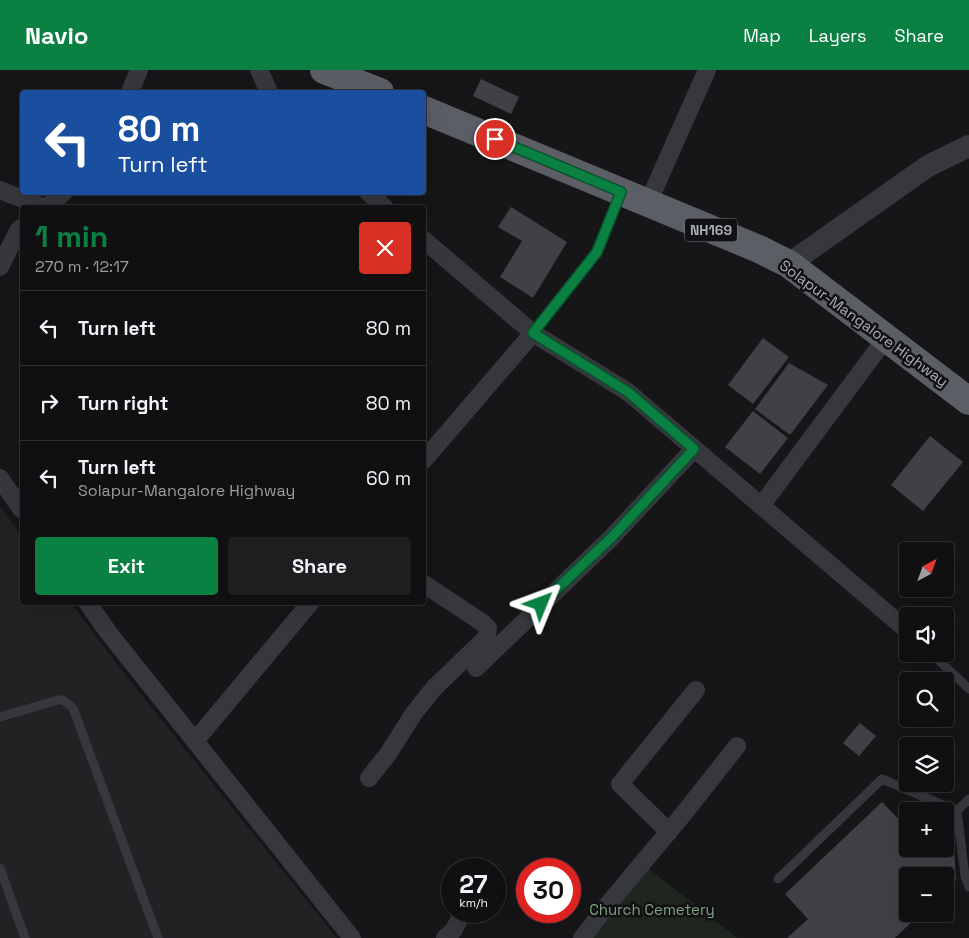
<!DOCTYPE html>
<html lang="en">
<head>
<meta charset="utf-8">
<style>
  :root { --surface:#101012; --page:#1e1e20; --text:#f1f3f6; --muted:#9c9d9f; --line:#303032; --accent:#0b8043 }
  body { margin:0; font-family:"Space Grotesk",sans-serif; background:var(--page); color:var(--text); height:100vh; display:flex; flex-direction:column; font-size:19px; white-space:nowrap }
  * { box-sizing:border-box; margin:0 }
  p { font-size:16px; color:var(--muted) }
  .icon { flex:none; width:28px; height:28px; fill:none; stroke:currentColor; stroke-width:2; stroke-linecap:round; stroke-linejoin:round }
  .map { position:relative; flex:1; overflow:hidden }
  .panel { position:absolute; left:20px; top:135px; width:406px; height:400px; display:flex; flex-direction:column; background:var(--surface); border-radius:5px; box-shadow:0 5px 20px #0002,0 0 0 1px var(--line) }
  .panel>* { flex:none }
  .banner { position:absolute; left:20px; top:20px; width:406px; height:105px; border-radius:5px; box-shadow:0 5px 20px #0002,0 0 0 1px var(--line); background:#1a4fa0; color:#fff; overflow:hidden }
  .needle { width:32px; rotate:41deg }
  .buttons { position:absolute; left:899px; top:472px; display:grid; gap:10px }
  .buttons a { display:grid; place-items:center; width:55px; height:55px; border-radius:5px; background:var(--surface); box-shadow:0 5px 20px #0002,0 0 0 1px var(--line); font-size:25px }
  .speed { position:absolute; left:441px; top:788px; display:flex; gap:10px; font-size:25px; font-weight:700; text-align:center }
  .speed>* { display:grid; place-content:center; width:65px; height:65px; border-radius:50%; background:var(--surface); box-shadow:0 5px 20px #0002,0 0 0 1px var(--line); line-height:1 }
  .speed small { font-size:12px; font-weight:400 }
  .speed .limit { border:8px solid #d22; background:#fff; color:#111 }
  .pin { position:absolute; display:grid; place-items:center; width:42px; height:42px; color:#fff; margin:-21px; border:2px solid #fff; border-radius:50%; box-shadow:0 1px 5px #0007 }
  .me { position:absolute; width:55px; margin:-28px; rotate:46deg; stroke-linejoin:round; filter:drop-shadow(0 0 4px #0008) }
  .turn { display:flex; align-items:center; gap:18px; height:105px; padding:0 15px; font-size:22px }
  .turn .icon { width:65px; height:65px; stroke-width:2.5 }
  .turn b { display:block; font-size:35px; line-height:42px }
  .round { display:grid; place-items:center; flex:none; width:52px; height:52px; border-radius:5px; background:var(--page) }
  .headline { display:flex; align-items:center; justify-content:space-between; height:85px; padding:0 15px }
  h1 { font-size:30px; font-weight:600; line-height:38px; color:var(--accent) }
  .primary-button { display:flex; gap:10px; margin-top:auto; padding:10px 15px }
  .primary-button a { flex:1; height:58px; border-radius:5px; background:var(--accent); color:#fff; font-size:20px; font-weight:600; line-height:58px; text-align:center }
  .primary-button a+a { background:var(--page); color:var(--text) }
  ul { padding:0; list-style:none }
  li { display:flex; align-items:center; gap:15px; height:75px; padding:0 15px; border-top:1px solid var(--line) }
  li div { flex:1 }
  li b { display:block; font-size:19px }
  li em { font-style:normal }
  header { display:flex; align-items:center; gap:30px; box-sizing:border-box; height:70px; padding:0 25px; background:var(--accent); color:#fff }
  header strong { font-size:24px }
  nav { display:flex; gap:28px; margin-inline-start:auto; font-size:18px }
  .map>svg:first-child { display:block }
</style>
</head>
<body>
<header>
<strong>Navio</strong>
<nav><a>Map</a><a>Layers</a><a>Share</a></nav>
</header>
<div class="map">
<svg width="969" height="868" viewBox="0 0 969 868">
  <rect width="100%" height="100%" fill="#161618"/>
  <!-- built -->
  <path fill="#222225" d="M0,436L22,466V532L71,533L116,593L337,868H0Z"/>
  <!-- green -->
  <path fill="#1e261f" d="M648,798L737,868H591Z"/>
  <!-- building -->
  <g fill="#404145">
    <path d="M481,9L519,27L511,44L473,26Z"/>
    <path d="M511,137L567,172L533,228L500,207L522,171L498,157Z"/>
    <path d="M763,268L789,287L753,334L728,315Z"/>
    <path d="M789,293L828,315L790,365L755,339Z"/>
    <path d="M753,341L788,368L760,404L725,377Z"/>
    <path d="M930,366L963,392L923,441L891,415Z"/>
    <path d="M860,653L876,666L859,686L843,673Z"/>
    <path d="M882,732L908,759V779H945V768L954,776L956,810L945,820V806H908V844H920L895,868H787L808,849L785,824Z"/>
  </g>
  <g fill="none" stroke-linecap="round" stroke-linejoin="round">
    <!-- service -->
    <g stroke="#37383d" stroke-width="9">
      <path d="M533,263L597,182L620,125"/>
      <path d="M932,584L969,619"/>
      <path d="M0,647L58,630H63L73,638L158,868"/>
      <path d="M957,741L965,806L969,817"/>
      <path d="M957,741L969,729"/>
      <path d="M0,798L25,868"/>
      <path d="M778,809L882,709L957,741"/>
    </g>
    <!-- minor -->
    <g stroke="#37383d" stroke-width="18">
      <path d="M259,0L269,22"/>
      <path d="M130,22L139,0"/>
      <path d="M0,120L45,138"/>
      <path d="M368,122L385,138"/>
      <path d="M648,133L707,0"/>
      <path d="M46,138L64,122"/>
      <path d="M424,170L533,263L628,322L908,561"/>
      <path d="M0,197L18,161L22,157"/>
      <path d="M424,390L533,263"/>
      <path d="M0,408L22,440"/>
      <path d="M761,436L886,268"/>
      <path d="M87,532L108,562L352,868"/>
      <path d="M476,598L612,467L694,379"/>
      <path d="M195,671L311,532"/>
      <path d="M369,708L388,684L414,643L434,618L487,567L488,558L483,553L424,514"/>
      <path d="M669,762L620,714L696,620"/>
      <path d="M445,868L453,861L464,841"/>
      <path d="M582,868L610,832L685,742L737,676"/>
    </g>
    <!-- tertiary -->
    <path stroke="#37383d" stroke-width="22" d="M789,194L928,96L969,76"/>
    <!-- trunk -->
    <g stroke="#5b5e65" stroke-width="28">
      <path d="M324,0L380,22"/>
      <path d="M424,40L759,179L789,194L969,331"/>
    </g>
  </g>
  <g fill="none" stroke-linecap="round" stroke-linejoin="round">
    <!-- route casing -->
    <g stroke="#07532c" stroke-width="12">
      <path id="route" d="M495,69L621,122L597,182L533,263L628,322L694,379L612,467L541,534"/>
    </g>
    <!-- route -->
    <use href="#route" stroke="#0b8043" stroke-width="9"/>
  </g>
  <g text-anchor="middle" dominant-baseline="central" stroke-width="5" stroke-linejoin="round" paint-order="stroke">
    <!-- shield labels -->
    <rect fill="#111113" stroke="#7b7e86" stroke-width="1" x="685" y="148.5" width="52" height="23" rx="4"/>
    <g font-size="14" font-weight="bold" fill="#a8adb8">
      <text x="711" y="160">NH169</text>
    </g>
    <!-- street labels -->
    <g font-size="15" fill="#a8adb8" stroke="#111113">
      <text transform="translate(864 253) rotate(36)">Solapur-Mangalore Highway</text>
    </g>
    <!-- park labels -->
    <g font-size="15" fill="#7fa381" stroke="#111113">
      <text x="652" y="839">Church Cemetery</text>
    </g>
  </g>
</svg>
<div class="buttons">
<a><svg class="needle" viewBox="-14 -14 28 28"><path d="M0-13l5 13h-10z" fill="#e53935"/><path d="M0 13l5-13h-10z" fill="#9c9d9f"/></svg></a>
<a><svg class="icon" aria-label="sound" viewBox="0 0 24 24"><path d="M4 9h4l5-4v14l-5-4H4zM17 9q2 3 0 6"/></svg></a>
<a><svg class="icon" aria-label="search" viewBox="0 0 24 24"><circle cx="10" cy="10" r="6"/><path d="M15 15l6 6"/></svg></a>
<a><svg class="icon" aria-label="layers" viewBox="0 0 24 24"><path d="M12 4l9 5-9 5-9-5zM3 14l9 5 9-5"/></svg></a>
<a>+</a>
<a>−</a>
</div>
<div class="speed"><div>27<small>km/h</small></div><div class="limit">30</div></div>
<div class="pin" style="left:495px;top:69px;background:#d93025"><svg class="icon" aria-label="arrive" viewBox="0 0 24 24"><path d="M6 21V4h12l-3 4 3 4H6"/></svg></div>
<svg class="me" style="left:541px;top:534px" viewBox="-20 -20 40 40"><path d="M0-17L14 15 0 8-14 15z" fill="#0b8043" stroke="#fff" stroke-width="4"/></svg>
<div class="banner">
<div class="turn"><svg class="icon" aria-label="left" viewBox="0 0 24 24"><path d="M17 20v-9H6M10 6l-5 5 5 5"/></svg><div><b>80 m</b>Turn left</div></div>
</div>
<section class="panel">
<div class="headline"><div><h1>1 min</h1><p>270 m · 12:17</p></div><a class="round" style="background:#d93025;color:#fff"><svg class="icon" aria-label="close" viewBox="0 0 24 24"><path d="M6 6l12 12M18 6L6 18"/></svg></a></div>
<ul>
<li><svg class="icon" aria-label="left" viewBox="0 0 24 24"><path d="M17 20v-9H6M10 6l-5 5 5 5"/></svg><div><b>Turn left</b></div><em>80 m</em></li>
<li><svg class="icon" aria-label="right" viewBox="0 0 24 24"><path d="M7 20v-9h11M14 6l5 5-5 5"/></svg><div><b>Turn right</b></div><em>80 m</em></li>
<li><svg class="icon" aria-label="left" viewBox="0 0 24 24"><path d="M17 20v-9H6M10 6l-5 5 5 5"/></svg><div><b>Turn left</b><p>Solapur-Mangalore Highway</p></div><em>60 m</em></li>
</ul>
<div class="primary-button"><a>Exit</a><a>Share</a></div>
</section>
</div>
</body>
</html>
